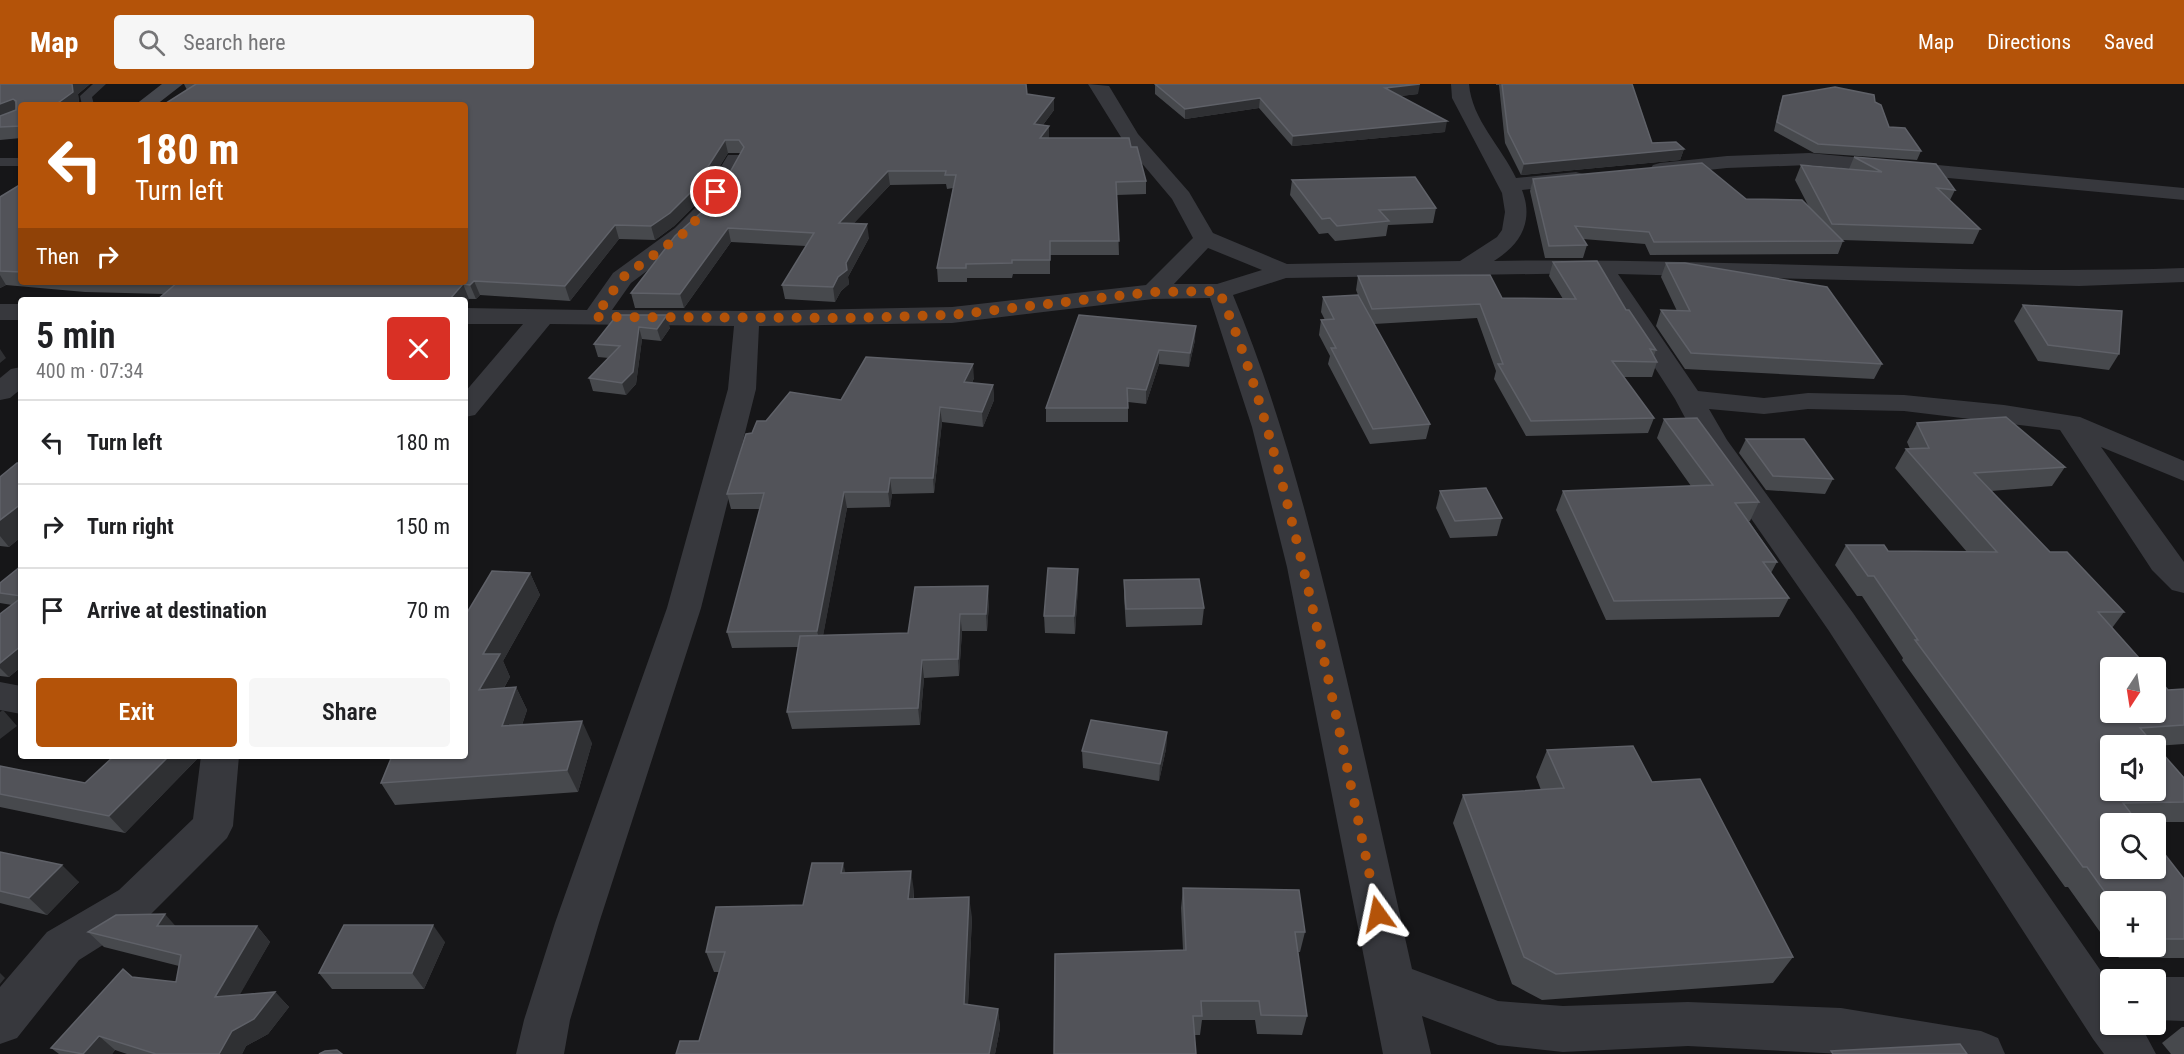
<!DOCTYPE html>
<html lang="en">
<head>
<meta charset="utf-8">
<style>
  :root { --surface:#fff; --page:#f6f6f6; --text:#202124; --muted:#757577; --line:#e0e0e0; --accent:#b45309 }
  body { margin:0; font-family:"Roboto Condensed",sans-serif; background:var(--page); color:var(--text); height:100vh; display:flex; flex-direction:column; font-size:22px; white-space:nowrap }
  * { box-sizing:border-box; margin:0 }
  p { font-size:20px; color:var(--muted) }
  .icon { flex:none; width:33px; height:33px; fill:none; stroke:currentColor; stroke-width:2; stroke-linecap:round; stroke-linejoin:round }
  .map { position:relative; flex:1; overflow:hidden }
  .side { position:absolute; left:18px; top:213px; width:450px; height:462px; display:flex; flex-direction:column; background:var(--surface); border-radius:6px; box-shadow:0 2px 4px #0004 }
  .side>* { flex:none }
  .top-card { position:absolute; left:18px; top:18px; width:450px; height:183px; border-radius:6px; box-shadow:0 2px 4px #0004; background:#b45309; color:#fff; overflow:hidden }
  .needle { width:39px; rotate:192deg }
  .controls { position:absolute; left:2100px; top:573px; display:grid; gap:12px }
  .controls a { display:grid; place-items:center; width:66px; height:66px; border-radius:6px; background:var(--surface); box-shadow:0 2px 4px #0004; font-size:30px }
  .pin { position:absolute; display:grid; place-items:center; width:51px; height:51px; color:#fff; margin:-26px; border:3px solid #fff; border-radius:50%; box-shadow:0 2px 6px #0007 }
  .me { position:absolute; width:66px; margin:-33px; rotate:348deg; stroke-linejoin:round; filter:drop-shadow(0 0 4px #0008) }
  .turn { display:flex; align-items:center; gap:21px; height:126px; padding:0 18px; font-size:27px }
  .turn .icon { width:78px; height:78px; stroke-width:2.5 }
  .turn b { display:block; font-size:42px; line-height:51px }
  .then { display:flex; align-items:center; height:57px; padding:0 18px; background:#0003; gap:12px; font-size:22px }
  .round { display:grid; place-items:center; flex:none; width:63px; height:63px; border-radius:6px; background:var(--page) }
  .headline { display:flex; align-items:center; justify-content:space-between; height:102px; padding:0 18px }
  h1 { font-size:36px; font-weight:600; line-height:45px }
  .button { display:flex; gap:12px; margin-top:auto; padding:12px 18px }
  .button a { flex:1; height:69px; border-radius:6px; background:var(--accent); color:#fff; font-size:24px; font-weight:600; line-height:69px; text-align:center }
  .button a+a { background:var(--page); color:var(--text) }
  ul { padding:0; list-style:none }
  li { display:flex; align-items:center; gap:18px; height:84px; padding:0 18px; border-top:2px solid var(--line) }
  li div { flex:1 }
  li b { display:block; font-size:22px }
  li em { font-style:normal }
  header { display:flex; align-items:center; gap:36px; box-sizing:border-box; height:84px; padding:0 30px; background:var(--accent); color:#fff }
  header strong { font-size:28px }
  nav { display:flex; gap:33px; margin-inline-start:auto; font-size:21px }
  .search { width:420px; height:54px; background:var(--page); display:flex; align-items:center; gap:15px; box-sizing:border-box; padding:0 21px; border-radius:6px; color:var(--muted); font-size:22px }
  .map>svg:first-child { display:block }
</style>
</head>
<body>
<header>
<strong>Map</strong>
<div class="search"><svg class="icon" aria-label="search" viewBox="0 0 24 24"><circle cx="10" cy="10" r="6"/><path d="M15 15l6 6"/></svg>Search here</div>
<nav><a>Map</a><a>Directions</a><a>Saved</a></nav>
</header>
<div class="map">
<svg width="2184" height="970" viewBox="0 0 2184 970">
  <rect width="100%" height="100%" fill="#161618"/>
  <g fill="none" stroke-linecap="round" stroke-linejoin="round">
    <!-- service -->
    <g fill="#37383d" fill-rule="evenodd">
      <path d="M93,0H106L92,13L94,21H82L80,12Z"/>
      <rect x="0" y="74" width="21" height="8"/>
    </g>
    <!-- minor -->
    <g fill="#37383d" fill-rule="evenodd">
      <path d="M1088,0L1109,2L1138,50L1189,108L1213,149L1287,180L1460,177L1497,153L1502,146L1505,128L1502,109L1452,14L1451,0H1469C1472,36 1501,62 1516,94L1576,88L1583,90L1586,94L1583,98L1576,100L1522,106C1534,137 1521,160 1494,177C1724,173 1954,192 2184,184V198L2079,202L1618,190L1698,307L1764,314L1808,309L1904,311L2004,321L2080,333L2184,377V397L2101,363L2184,478V509L2172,506L2152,486L2060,346L1904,327L1808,325L1764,330L1709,325L1727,356L1853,529L2110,900V940H2140L2156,970H2104L2093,955L1829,547L1698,358L1675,315L1594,189L1286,194L1233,211C1273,307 1301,408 1326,509C1357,634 1384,760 1412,885L1498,917L1563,922L1688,918L1841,924L1981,947L1998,954L2005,970H1843L1688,962L1563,968L1498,961L1422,932L1431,970H1383L1287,483L1252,343L1210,214L1153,215L952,239L759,242L756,305L701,524L599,839L570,936L564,970H516L524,936L555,839L667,524L728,305L734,242L550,240L475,331L465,333V308L523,240H465V224L587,226L613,189L675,144L698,121L728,71H742L745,75L715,129L691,154L631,199L612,226L747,227L952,223L1146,201L1193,154L1172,115L1124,58ZM1208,164L1262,186L1217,200H1174Z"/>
      <path d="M1809,69L2184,104V116L1809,81L1727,84L1660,91L1653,89L1650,85L1653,81L1660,79L1727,72Z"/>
      <rect x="0" y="220" width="21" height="16"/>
      <path d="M21,283V305L10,314L0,316V294L11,285Z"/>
      <path d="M0,598L21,602V630L0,626Z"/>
      <path d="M201,672H239L233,742L227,754L149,832L79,876L17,954L0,960V903L47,848L119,806L193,735Z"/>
      <path d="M2156,893H2184V937L2156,936V896H2150Z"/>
    </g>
    <!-- secondary -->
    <path fill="#45474d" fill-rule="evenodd" d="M162,0H183L156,21H135Z"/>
  </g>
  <!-- wall -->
  <g fill="#47494d">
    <path d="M0,0H90L78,10L79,19L21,21V54L0,56Z"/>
    <path d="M184,0H1026L1027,10L1054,26L1043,41L1049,42V54L1131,63L1146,97V110L1117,111L1119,171H1050V190H1013L1012,194H967V198H938L937,184L953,104L947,105L946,100L890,101L853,140L869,154L848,193L849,200L841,207L835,218L785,215L782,201L806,162L731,158L684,224H635L631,209L714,117L741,69H728L696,120L674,142L655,156L619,155L570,217L480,211L476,215L164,210L85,208L6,201L0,204V113L21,100V198H465L187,6Z"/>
    <path d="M1155,0L1418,10L1400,12L1445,48L1292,62L1259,24L1185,35L1155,10Z"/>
    <path d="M1496,0H1632L1652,59L1684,65L1680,76L1521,91L1505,59L1499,1H1496Z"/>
    <path d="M1783,12L1875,18L1889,43L1921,67L1917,76L1814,69L1774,47L1780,20Z"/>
    <path d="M1854,73L1955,106L1950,116L1980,145L1973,160L1842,156L1843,157L1838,170L1650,171L1645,160L1583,155L1587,161L1583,174H1545L1530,107L1533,95L1746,115L1810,125L1795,96L1801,81L1849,85Z"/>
    <path d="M1292,96L1436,124L1433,139L1388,141L1386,152L1335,157L1328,149L1319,150L1290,111Z"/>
    <path d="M1553,178L1626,226L1656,266L1654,272L1657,278L1652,293H1623L1654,334L1648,349L1526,352L1494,295L1496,287L1477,234L1374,240L1430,340L1426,355L1370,360L1328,280L1330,272L1319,251L1321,236H1325L1321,228L1323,213L1358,211L1356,206L1358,192L1502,214L1563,215L1549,192Z"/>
    <path d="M1666,179L1882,280L1874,295L1685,285L1656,242L1661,226L1677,227L1661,193Z"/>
    <path d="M2023,221L2119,270L2109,286L2038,277L2014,237Z"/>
    <path d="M617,231L670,244L661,257L642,255L636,300L626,311L593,307L589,294L609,274L598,273L594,260Z"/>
    <path d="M1079,231L1195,256L1189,283L1159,280L1146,320L1128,318V338H1046V324Z"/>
    <path d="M974,294L972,299L993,301L994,316L983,343L942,338L934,409L892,410L890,423L847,424L823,551L908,549L989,519L987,547H962L959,592L924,594L920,641L792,645L787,628L798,563L732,564L727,548L760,425H731L727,410L752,349L766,337Z"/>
    <path d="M1664,335L1759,418L1750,437H1749L1777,478L1771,489L1789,514L1779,533L1606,536L1556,426L1563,407L1691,402L1657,354Z"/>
    <path d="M1917,339L2065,383L2052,402L1991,407L2050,468L2124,528L2112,544L2168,606L2184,605V660L2155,662L2184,694V738H2139L2184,795V874H2119L2111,862H2156V818H2110V862L2068,803H2065L1902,576L1903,574L1862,512H1857L1835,481L1846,461L1888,467L1967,468L1895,384L1906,365H1910L1907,358Z"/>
    <path d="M1746,355L1833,395L1825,410L1766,406L1739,369Z"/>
    <path d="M21,379V453L9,463L0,462V393Z"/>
    <path d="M1440,407L1502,434L1497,452L1450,454L1436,424Z"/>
    <path d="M21,482V583L9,593L0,592V530L12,521L0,519V499Z"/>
    <path d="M1078,485V502L1075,550L1045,549L1044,532Z"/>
    <path d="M530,489L540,511L503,577L510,593L504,604L516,603L527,626L522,641L592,659L578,708L395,721L381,699Z"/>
    <path d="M1124,496L1204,524L1202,541L1126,543L1124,513Z"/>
    <path d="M1167,648L1166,665L1159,697L1083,684L1082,667Z"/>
    <path d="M1547,666L1652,698L1793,873L1773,899L1542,916L1512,900L1453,739L1463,711L1541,706L1536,693Z"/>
    <path d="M114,672H200L125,749L0,723V682L85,699Z"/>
    <path d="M0,768L79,798L47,831L0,819Z"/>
    <path d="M845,789L914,807V815L972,833L968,921L998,925L1000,944L995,970H676L699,957L719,888H714L706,868L803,821Z"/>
    <path d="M1183,804L1305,848L1300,868H1298L1307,932L1302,951L1257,950L1255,936H1202L1200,951H1194L1183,866L1181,824Z"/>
    <path d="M176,842H257L270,858L239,911L275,908L289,923L268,950L246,962L242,970H127L115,966L112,970H59L51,964L132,893L176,898L179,882L104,863L88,848Z"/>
    <path d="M445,858L424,905H332L319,889Z"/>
    <path d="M2182,943H2184V970H2171L2162,959Z"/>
  </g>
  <!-- shaded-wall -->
  <g fill="#2f3033">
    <path d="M72,0H90L78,10L79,19L77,21H55Z"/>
    <path d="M1420,0L1418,10L1384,14L1385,4Z"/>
    <path d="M1054,14V26L1034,53V40Z"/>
    <path d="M1260,14L1259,24L1185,35V25Z"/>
    <path d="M13,15L20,27L0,35V20Z"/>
    <path d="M1447,37L1445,48L1292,62L1293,52Z"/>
    <path d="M1049,42V54H1040Z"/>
    <path d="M725,56L728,69L696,120L674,142L655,156L651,142Z"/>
    <path d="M1684,65L1680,76L1521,91L1524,80Z"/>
    <path d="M888,87L890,101L841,153L839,139Z"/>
    <path d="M867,140L869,154L848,193L849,200L841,207L835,218L833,203Z"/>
    <path d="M615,141L619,155L570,217L565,202Z"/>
    <path d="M728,144L731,158L684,224L680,210Z"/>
    <path d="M0,191L6,201L0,204Z"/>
    <path d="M474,197L480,211L476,215L470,201Z"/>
    <path d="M463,200L469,215L465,219V216H449Z"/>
    <path d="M667,231L670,244L661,257L657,245Z"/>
    <path d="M1196,242L1195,256L1189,283L1190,269Z"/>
    <path d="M639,243L642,255L636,300L626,311L622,299Z"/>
    <path d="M0,265L6,274L0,279Z"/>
    <path d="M1159,266V280L1146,320V306Z"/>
    <path d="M973,280L974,294L965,313L964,298Z"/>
    <path d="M993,301L994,316L983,343L982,328Z"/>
    <path d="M940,323L942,338L934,409L933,394Z"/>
    <path d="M890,394L892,410L890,423L888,408Z"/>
    <path d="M844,408L847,424L821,563L817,547Z"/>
    <path d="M21,420V453L9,463L0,452V436Z"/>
    <path d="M1078,485V502L1075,550L1074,532Z"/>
    <path d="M530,489L540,511L503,577L510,593L490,628L479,606L483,570Z"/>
    <path d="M988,502L989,519L987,547L986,530Z"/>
    <path d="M960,530L962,547L959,592L958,575Z"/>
    <path d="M21,562V583L9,593L0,584V579Z"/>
    <path d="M922,576L924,594L920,641L918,624Z"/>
    <path d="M516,603L527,626L514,664L502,642Z"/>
    <path d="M3,626L17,642L0,655V628Z"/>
    <path d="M582,637L592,659L578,708L567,686Z"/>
    <path d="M1167,648L1166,665L1159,697L1160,680Z"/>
    <path d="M169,672H200L125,749L109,732Z"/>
    <path d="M843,779L848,799L841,789Z"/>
    <path d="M62,781L79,798L47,831L29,814Z"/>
    <path d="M911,787L914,807L912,835L908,815Z"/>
    <path d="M969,813L972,833L967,939L964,920Z"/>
    <path d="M165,830L179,846L157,842Z"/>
    <path d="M433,841L445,858L424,905L412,889Z"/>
    <path d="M257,842L270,858L230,928L215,913Z"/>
    <path d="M0,889L5,894L0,900Z"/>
    <path d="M275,908L289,923L268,950L246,962L242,970H219L232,947Z"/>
    <path d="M998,925L1000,944L995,970H989Z"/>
    <path d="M99,952L115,966L112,970H83Z"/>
  </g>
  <!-- building -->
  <g fill="#525359" stroke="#5f6168" stroke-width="1.5">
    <path d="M0,0H72L73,8L55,21H21V42L0,43V32L16,26V17L13,15L0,20Z"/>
    <path d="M196,0H1026L1027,10L1054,14L1034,40L1049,42L1040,54H1129L1131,63H1137L1146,97L1116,98L1119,157H1050V176H1012V179L966,180V184H937L956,91H945L946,87H888L839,139L867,140L846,179L847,186L838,193L833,203L782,201L814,149L728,144L680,210L631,209L675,152L714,117L744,63L739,56H725L693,106L670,129L651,142L615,141L565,202L474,197L470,201L463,200L449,216H157L178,198H465V21H163Z"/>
    <path d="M1155,0H1420L1385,4L1447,37L1293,52L1260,14L1185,25Z"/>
    <path d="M1502,0H1632L1652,59L1676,58L1684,65L1524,80L1508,48Z"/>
    <path d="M1835,3L1874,11L1875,18L1881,21L1889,43L1905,44L1921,67L1818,60L1777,38L1783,12Z"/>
    <path d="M1854,73L1936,80L1955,106L1937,104L1980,145L1832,140L1801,81L1882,88Z"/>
    <path d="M1702,79L1746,115L1802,116L1843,157L1654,158L1649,148L1575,142L1587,161L1549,162L1533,95Z"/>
    <path d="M1415,93L1436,124L1379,126L1389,137L1337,142L1330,134L1322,135L1292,96Z"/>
    <path d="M21,100V188L0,187V113Z"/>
    <path d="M1597,177L1626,226H1629L1656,266L1650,265L1657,278L1612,277L1654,334L1531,337L1498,280H1503L1480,220L1372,225L1358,192L1490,191L1502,214L1576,215L1553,178Z"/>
    <path d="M1666,179H1685L1827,203L1882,280L1691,269L1661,226L1690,227Z"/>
    <path d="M1358,211L1430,340L1373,345L1331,264H1336L1321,236L1334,235L1323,213Z"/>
    <path d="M2023,221L2122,227L2119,270L2048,261Z"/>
    <path d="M617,231H667L657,245L639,243L633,288L622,299L589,294L620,262L594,260Z"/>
    <path d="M1079,231L1196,242L1190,269L1159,266L1146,306L1127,304L1128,324H1046Z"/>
    <path d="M866,273L973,280L964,298L993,301L982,328L940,323L933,394H890L888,408H844L817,547L727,548L764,409L727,410L746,350L752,349L757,337H766L790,308L841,316Z"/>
    <path d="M2006,333L2065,383L1974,389L2050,468H2067L2124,528H2098L2148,584H2110V628H2156V592L2168,606L2184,605V641L2140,644L2155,662H2110V706H2156V662L2184,694V718L2123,719L2139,740H2110V784H2156V759L2184,795V855H2156V818H2112L2087,783H2083L1915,556H1918L1874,492H1868L1846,461H1884L1888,467L1997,468L1906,365L1929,364L1917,339Z"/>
    <path d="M1697,334L1759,418L1735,419L1777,478H1763L1789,514L1614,517L1563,407L1713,401L1664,335Z"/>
    <path d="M1746,355H1804L1833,395L1773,392Z"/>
    <path d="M17,379H21V420L0,436V393Z"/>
    <path d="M1486,404L1502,434L1455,437L1440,407Z"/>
    <path d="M21,482V512L0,509V499Z"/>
    <path d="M1048,484L1078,485L1074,532H1044Z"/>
    <path d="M492,487L530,489L483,570H500L479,606L516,603L502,642L582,637L567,686L381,699L392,672H465V532Z"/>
    <path d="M1199,495L1204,524L1126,525L1124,496Z"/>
    <path d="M988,502L986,530H960L958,575L922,576L918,624L787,628L800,552L908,549L915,503Z"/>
    <path d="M21,514V562L0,579V530Z"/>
    <path d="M1091,636L1167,648L1160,680L1082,667Z"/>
    <path d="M1633,662L1652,698L1700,695L1793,873L1556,890L1524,873L1463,711L1564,704L1547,666Z"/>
    <path d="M114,672H169L109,732L0,710V682L85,699Z"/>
    <path d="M0,768L62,781L29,814L0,807Z"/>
    <path d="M812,779H843L841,789L911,787L908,815L969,813L964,920L998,925L989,970H676L680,957H699L725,868H706L716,823L803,821Z"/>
    <path d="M1183,804L1299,806L1305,848H1295L1307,932L1261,931L1259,917H1201L1202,932H1193L1196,970H1054L1055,870L1186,866Z"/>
    <path d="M165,830L157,842H257L215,913L275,908L254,935L232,947L219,970H156L99,952L83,970L51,964L123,885L132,893L176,898L181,871L88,848L116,831Z"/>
    <path d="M344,841H433L412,889H319Z"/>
    <path d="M1960,960L1967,970H1833L1831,967Z"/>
    <path d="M337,966L342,970H319L325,967Z"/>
  </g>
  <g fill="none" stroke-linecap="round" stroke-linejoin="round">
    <!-- route -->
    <path stroke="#b45309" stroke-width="10" stroke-dasharray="0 18" d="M716,108L707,124L684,149L622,194L595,233L850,234L952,231L1152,208L1219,207C1255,290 1277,378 1299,466C1328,587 1352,709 1378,830"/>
  </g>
</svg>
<div class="controls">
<a><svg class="needle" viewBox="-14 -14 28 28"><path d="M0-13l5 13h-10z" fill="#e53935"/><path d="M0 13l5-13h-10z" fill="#757577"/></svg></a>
<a><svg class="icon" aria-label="sound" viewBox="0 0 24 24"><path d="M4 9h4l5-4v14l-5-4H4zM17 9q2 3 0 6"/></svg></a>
<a><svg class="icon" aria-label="search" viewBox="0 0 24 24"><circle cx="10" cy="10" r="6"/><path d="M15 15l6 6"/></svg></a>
<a>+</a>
<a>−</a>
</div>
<div class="pin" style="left:716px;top:108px;background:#d93025"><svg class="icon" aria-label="arrive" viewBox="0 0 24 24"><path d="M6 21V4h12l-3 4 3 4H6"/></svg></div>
<svg class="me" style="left:1378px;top:830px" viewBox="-20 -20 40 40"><path d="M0-17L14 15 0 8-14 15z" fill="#b45309" stroke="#fff" stroke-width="4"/></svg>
<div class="top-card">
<div class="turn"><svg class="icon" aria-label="left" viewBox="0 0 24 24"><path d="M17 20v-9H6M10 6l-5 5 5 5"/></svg><div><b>180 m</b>Turn left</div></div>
<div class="then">Then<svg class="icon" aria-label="right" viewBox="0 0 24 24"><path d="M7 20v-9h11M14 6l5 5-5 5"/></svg></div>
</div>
<section class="side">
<div class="headline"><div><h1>5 min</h1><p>400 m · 07:34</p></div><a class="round" style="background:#d93025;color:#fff"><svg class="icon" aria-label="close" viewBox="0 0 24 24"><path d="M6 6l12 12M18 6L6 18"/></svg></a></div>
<ul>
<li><svg class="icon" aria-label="left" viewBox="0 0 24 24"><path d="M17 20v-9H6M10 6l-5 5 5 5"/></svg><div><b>Turn left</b></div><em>180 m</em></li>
<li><svg class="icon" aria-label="right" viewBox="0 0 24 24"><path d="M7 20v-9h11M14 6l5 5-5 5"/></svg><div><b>Turn right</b></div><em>150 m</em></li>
<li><svg class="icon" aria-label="arrive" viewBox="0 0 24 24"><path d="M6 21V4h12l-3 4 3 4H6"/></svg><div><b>Arrive at destination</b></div><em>70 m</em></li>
</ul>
<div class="button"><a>Exit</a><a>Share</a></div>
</section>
</div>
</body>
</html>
